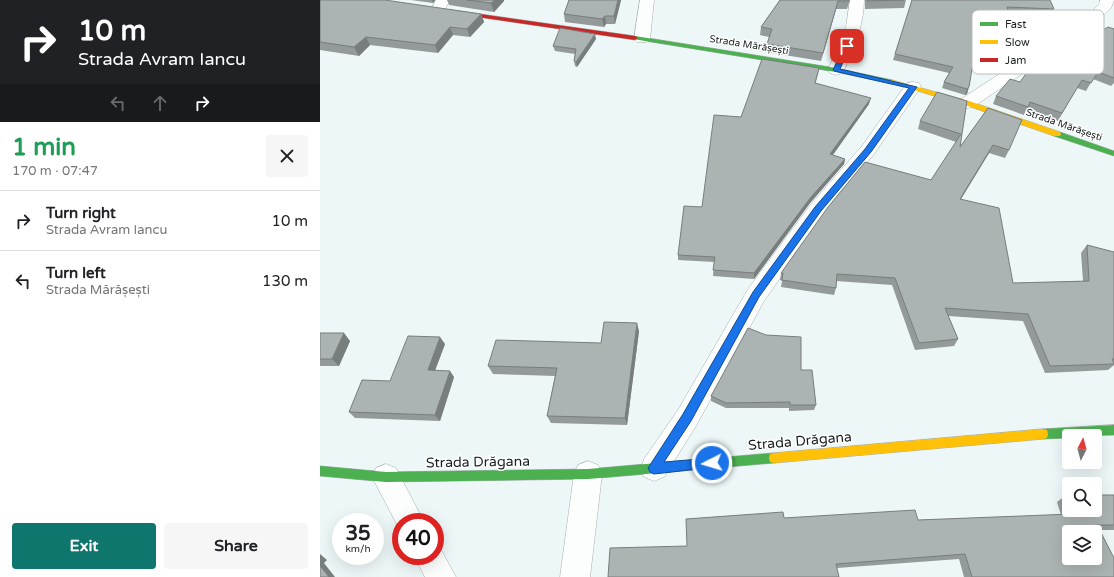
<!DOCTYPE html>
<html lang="en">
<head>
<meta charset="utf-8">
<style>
  :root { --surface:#fff; --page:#f6f6f6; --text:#202124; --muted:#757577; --line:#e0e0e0; --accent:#0f766e }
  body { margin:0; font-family:"Varela Round",sans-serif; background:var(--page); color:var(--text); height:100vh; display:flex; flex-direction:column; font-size:15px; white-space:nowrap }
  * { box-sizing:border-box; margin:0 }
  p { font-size:13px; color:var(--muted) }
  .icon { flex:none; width:22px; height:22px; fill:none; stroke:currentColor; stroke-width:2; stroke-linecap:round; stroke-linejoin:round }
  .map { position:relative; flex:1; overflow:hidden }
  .sheet { display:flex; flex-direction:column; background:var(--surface); width:320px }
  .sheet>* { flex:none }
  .hud { background:#202124; color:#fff; overflow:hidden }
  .needle { width:26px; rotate:6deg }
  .fabs { position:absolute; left:742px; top:429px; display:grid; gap:8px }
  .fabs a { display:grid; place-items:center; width:40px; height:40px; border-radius:4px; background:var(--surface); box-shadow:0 4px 16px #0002; font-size:20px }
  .speed { position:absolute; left:12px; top:513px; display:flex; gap:8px; font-size:20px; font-weight:700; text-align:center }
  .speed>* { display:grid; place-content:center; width:52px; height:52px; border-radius:50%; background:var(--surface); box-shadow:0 4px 16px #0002; line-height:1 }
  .speed small { font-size:10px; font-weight:400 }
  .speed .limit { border:6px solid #d22; background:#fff; color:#111 }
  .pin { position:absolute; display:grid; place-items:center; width:34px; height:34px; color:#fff; margin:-17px; border-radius:8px; box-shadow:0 2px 6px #0006 }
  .me { position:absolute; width:44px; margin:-22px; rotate:265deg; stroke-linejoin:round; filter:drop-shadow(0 0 3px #0008) }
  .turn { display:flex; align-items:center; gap:14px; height:84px; padding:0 12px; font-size:18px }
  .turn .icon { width:52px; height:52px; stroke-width:2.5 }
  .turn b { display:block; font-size:28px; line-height:34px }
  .lanes { display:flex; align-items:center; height:38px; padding:0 12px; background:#0003; justify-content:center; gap:20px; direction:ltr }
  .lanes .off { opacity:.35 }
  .round { display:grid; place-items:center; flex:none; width:42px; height:42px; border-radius:4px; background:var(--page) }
  .head { display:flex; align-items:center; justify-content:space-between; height:68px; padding:0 12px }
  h1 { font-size:24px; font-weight:700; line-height:30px; color:#1e9e55 }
  .action { display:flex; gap:8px; margin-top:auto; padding:8px 12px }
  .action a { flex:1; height:46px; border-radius:4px; background:var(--accent); color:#fff; font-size:16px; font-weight:700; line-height:46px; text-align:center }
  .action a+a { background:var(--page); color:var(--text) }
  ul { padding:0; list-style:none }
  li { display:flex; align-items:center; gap:12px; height:60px; padding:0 12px; border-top:1px solid var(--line) }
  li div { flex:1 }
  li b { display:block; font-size:15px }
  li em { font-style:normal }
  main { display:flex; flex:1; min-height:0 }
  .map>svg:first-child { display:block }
</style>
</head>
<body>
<main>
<section class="sheet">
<div class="hud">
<div class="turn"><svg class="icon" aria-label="right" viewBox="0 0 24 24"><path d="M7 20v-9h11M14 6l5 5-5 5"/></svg><div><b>10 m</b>Strada Avram Iancu</div></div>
<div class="lanes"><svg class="icon off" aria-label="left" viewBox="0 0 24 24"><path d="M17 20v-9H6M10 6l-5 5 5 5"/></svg><svg class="icon off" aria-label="ahead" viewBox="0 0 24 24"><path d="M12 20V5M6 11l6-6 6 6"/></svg><svg class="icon" aria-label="right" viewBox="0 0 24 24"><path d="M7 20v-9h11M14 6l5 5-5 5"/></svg></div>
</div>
<div class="head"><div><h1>1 min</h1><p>170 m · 07:47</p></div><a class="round"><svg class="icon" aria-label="close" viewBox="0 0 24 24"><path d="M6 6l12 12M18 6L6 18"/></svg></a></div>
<ul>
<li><svg class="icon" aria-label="right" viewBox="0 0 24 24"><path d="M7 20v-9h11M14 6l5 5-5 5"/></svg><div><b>Turn right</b><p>Strada Avram Iancu</p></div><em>10 m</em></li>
<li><svg class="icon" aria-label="left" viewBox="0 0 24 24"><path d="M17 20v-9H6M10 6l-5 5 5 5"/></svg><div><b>Turn left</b><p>Strada Mărășești</p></div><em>130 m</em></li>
</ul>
<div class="action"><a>Exit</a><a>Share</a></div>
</section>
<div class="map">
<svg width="794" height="577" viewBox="0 0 794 577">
  <rect width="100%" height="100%" fill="#edf7f7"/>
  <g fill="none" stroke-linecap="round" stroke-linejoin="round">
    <!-- street casing -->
    <g stroke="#a7aeae" stroke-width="1">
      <g id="street">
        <path d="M116,0H130L123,13H113L111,10Z"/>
        <path d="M320,0H334L330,39L327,42H317L314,39Z"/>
        <path d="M530,0H544C544,25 534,47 524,70L522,73L516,75L510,73L508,70L526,27Z"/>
        <path d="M780,0H794L791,8L774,25L653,107L647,108L641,107L639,103L641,99L764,19L779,4Z"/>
        <path d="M593,82L599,83L601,87L554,154L505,214L444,301L376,426L344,477L334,481L324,477L321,468L324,459L358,410L428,289L491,204L542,146L587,83Z"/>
        <path d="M268,461L278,465L282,474L270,577H240L254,474L258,465Z"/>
        <path d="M66,464L76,468L104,522H81V532L52,477L56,468Z"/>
        <path d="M115,544L119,546L136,577H105L94,556H115Z"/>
      </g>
    </g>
    <!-- fast casing -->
    <g stroke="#a7aeae" stroke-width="1">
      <g id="fast">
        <path d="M315,36L516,68L572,80L575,82L572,84L516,72L313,39V37Z"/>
        <path d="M734,132H740L794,151V156L734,136Z"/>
        <path d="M794,425V435L749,436V438L723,439L719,438L718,434L719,430L723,429Z"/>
        <path d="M454,453L458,454L459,458L458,462L454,463L268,479L66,482L0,476V466L66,472L268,469Z"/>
      </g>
    </g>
    <!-- slow casing -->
    <g stroke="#a7aeae" stroke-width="1">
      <g id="slow">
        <path d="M572,80L649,101L740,132L741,134L740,136H734L645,105L570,83V81Z"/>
        <path d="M723,429L727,430L728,434L727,438L723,439L454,463L450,462L449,458L450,454L454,453Z"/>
      </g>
    </g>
    <!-- jam casing -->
    <g stroke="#a7aeae" stroke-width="1">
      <path id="jam" d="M132,10L315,36L318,38L315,40L130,13V11Z"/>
    </g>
    <!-- street -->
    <use href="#street" fill="#fcfefe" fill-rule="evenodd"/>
    <!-- fast -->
    <use href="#fast" fill="#4caf50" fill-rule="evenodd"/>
    <!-- slow -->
    <use href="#slow" fill="#ffc107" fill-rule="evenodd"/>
    <!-- jam -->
    <use href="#jam" fill="#c62828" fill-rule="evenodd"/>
  </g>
  <!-- wall -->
  <g fill="#949a9a">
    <path d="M0,0L161,14L164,22L150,37L133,35L118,53L50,45L39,56L0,50Z"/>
    <path d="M91,0H115L113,3Z"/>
    <path d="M127,0H184V1L174,12L129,5Z"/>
    <path d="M249,0H301L295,24H286L284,27L245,22L244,14Z"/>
    <path d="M460,0H530L527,9H516L501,61L446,52L447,44L449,37L440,35L441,27Z"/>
    <path d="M545,0H586L584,8L545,9Z"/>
    <path d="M592,0L734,9L732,15L689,13L690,15L688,19L691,30L688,36L658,34L647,94L645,95L622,88L624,82L629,73L573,60Z"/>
    <path d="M794,29V83L791,86L773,79L766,91L757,88L738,121L706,110L704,115L673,104L676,96L700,82L728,69L776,34Z"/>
    <path d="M276,39L257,67L255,66L254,61L255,54L235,51L233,46Z"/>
    <path d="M499,68L495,83L549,104L513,155L525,159L524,164L490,203L434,279L393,276L394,262L358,260V255L382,207L421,117Z"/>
    <path d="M647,101L640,147L668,108L689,150L685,158L669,153L641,199L693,283L763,281L761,253L767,245L794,252V365L793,366L788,370L725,373L703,321L628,316L638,339L634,346L595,350L572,285L516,281V288L514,295L461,287L462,281L460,280L461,273L611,180L636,142L598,129L600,121Z"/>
    <path d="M319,331L307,425L231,423L227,416L235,376L173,374L168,366L281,343Z"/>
    <path d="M0,333L30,341L19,366H0Z"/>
    <path d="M125,344L115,370L134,377L120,421L35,418L29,412Z"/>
    <path d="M481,370L496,405L494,410L469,411V408H406L391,401V396Z"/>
    <path d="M794,495V530H780L794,577H644L639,559L517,568L367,546L464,518L598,520L741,515L737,502L745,496H749V510H775Z"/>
  </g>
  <!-- shaded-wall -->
  <g fill="#787d7d">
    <path d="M112,0H115L113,3Z"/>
    <path d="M175,0H184V1L174,12L171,3Z"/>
    <path d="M298,0H301L295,24L294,16Z"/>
    <path d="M518,1L516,9L501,61L503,53Z"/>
    <path d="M161,14L164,22L150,37L147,29Z"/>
    <path d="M285,16L286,24L284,27L282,19Z"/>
    <path d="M130,27L133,35L118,53L115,45Z"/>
    <path d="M275,34L276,39L257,67L256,62Z"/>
    <path d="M46,37L50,45L39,56L34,47Z"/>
    <path d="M499,68L498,74L494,88L495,83Z"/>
    <path d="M649,87L647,94L645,95L647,89Z"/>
    <path d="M551,98L549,104L509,160L510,154Z"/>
    <path d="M673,145L669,153L636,207L640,199Z"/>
    <path d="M525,159L524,164L490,203L434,279V273L491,197Z"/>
    <path d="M317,323L319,331L307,425L305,418Z"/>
    <path d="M24,333L30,341L19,366L12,359Z"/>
    <path d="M120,337L125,344L113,376L108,370Z"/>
    <path d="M130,371L134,377L120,421L115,415Z"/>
    <path d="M0,554L7,560L4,563L15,577H9L0,566Z"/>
  </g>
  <!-- building -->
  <g fill="#acb3b3" stroke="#787d7d" fill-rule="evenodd">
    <path d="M0,0H65L161,14L147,29L130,27L115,45L46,37L34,47L0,42Z"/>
    <path d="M147,0H175L171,3Z"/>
    <path d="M249,0H298L294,16H285L282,19L244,14Z"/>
    <path d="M460,0H529V1H518L503,53L447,44L452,29L441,27Z"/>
    <path d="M547,0H584L547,1Z"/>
    <path d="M592,0H730L734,9L687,7L690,15L687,14L691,30L659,27L649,87L647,89L624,82L633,67L575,54Z"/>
    <path d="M788,27L794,29V78L778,72L771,83L762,80L742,113L710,102L708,107L676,96L690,79L700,82L713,64L728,69L748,48L776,32V34Z"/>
    <path d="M240,28L275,34L256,62L254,61L256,49L233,46Z"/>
    <path d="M442,59L499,68L495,83L551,98L510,154L525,159L491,197L434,273L393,270L395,257L358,255L364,206L382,207L394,115L421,117Z"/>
    <path d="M617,92L647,101L640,147L668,108L702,120L689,150L673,145L640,199L679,208L693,283L769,281L767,245L794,252V359H792L794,364L730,366L708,314L625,308L638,339L599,343L575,278L517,274L516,288L462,280L463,273H461L508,207L545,162L611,180L641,134L600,121Z"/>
    <path d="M284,322L317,323L305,418L227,416L237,368L168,366L176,340L281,343Z"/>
    <path d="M428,328L446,335L481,337V370H492L496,405H470V402L406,403L391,396Z"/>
    <path d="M0,333H24L12,359H0Z"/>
    <path d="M88,336L120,337L108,370L130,371L115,415L29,412L42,380L70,381Z"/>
    <path d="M775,495H794V525H777L794,558V577H652L645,554L516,564L519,577H288L290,548L367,546L366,519L463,512L464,518L595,510L598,520L752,514L750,510H775ZM749,532H775V558H749Z"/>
    <path d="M745,496H749V506Z"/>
    <path d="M0,566L9,577H0Z"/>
  </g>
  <!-- route -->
  <path fill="#1a73e8" stroke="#114b97" d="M527,44L530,46L520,69L597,87L551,152L501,211L439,297L371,421L344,462L392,458L396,459L397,463L396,467L334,474L330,472L328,468L330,465L363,414L433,292L495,207L545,149L589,88L514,71L513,70L524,46Z"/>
  <g text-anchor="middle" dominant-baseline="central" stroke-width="3" stroke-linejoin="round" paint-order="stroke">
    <!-- far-street labels -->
    <g font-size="10" fill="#191f1f" stroke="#fff">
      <text transform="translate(429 45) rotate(9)">Strada Mărășești</text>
      <text transform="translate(744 125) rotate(19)">Strada Mărășești</text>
    </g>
    <!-- near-street labels -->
    <g font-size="14" fill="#191f1f" stroke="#fff">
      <text transform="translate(480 441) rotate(-5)">Strada Drăgana</text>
      <text transform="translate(158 462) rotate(-1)">Strada Drăgana</text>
    </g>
  </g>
  <!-- legend -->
  <rect x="652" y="10" width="132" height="64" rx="6" fill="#fff" stroke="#babcbc" stroke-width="1"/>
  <rect x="660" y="22" width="18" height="4" fill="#4caf50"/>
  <rect x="660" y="40" width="18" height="4" fill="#ffc107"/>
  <rect x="660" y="58" width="18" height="4" fill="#c62828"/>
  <g font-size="11" fill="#191f1f">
    <text x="685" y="28">Fast</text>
    <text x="685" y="46">Slow</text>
    <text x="685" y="64">Jam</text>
  </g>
</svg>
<div class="fabs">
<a><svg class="needle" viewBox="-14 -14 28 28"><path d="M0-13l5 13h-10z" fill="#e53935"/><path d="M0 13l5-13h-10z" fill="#757577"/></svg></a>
<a><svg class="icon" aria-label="search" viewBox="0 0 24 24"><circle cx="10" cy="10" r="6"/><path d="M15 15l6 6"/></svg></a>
<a><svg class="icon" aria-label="layers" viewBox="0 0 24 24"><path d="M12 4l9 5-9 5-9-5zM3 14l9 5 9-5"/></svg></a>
</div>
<div class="speed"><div>35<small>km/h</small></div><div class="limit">40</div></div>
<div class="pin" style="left:527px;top:46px;background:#d93025"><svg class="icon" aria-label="arrive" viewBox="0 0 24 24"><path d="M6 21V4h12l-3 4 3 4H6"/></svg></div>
<svg class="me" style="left:392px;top:463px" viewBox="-20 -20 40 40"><circle r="17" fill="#1a73e8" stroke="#fff" stroke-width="3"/><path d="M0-11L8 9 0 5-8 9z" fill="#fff"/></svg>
</div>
</main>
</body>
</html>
